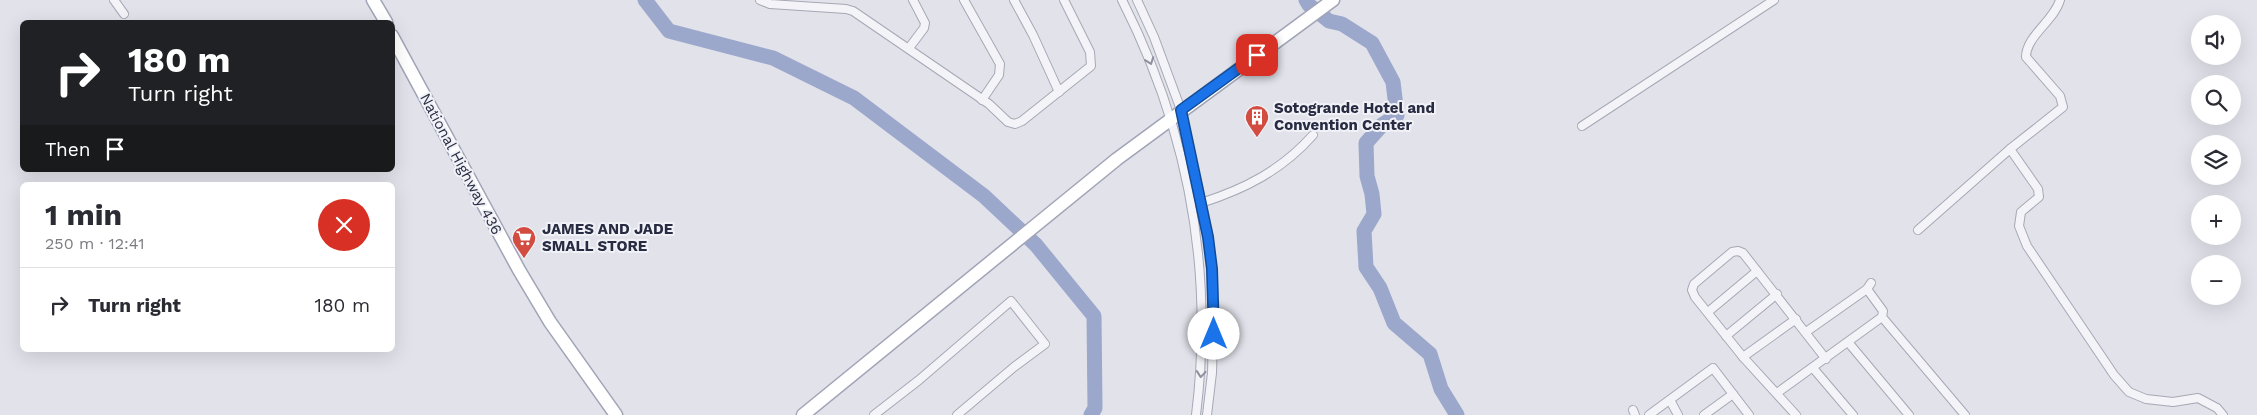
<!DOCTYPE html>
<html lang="en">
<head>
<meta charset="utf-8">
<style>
  :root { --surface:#fff; --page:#f7f7f7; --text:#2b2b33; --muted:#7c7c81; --line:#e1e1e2 }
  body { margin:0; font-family:"Work Sans",sans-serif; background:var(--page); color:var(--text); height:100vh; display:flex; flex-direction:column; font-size:19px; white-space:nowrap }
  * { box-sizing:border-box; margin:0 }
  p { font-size:16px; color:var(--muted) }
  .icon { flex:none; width:28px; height:28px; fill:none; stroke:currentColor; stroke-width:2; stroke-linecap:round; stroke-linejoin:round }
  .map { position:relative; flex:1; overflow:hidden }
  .drawer { position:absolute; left:20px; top:182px; width:375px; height:170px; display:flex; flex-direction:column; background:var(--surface); border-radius:8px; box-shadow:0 5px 20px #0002 }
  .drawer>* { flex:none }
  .guide { position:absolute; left:20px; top:20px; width:375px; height:152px; border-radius:8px; box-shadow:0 5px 20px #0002; background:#202124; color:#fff; overflow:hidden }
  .buttons { position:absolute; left:2191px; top:15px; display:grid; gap:10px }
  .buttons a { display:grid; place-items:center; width:50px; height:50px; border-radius:50%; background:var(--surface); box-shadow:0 5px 20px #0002; font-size:25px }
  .pin { position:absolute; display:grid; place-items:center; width:42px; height:42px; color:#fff; margin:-21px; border-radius:10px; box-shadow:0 2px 8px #0006 }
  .me { position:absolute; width:55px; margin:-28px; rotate:0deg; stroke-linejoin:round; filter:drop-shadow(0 0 4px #0008) }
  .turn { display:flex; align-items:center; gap:18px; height:105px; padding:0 25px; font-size:22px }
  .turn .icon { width:65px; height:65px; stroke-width:2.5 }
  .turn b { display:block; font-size:35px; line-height:42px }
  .then { display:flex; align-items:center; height:48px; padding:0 25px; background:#0003; gap:10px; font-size:19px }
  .round { display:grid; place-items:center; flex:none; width:52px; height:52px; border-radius:26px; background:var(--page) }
  .summary { display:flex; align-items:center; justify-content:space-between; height:85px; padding:0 25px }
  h1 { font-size:30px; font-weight:700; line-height:38px }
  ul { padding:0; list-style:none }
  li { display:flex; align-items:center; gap:15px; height:75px; padding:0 25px; border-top:1px solid var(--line) }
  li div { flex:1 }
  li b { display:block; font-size:19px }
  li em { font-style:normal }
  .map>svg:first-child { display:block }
</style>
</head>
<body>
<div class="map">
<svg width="2257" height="415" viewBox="0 0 2257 415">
  <rect width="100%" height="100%" fill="#e1e2ea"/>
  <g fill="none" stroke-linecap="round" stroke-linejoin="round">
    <!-- river -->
    <g stroke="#9ba7cb" stroke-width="15">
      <path d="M645,0L669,31L773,58L854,98L984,196L1036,245L1094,316L1095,408L1091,415"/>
      <path d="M1306,0L1309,5L1329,21L1342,24L1372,43L1393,82L1397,115L1382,125L1366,143L1367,176L1372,194L1374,214L1364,231L1366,267L1380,288L1394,323L1430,354L1441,389L1457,415"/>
    </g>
    <!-- minor casing -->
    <g stroke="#a6a8b4" stroke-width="10">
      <g id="minor">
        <path d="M114,0L124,14"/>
        <path d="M760,0L770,4L846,9L853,11L989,104L1008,122L1015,124L1022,121L1091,66L1090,52L1064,0"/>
        <path d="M964,0L1000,64L999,75L982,100"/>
        <path d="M1014,0L1033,35L1059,92"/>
        <path d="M1122,0C1188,130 1214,270 1196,415"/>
        <path d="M1137,0L1154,37L1181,110L1208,237L1212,269L1213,334L1212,373L1207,415"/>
        <path d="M2060,0C2054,21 2026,36 2026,57L2060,96L2063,107L2010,149L2038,189L2039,197L2021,212L2019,226L2027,246L2114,375L2129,392L2146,399L2173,402L2198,398L2217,408L2223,415"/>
        <path d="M909,48L924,28L925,23L913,0"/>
        <path d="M1582,126L1774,0"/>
        <path d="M1198,202L1201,203C1245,189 1282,170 1313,135"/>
        <path d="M1918,230L2010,149"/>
        <path d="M1708,312L1757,271"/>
        <path d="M1882,317L1965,415"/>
        <path d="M1806,332L1867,289L1871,283"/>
        <path d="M1726,336L1777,294"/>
        <path d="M1848,342L1909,415"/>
        <path d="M1743,357L1796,319"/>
        <path d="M1813,368L1853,415"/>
        <path d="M1777,393L1882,317L1883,311L1867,289"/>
        <path d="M1670,400L1678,415"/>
        <path d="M1633,410L1635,415"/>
        <path d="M874,415L919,380L1011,301L1045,344L1014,367L957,415"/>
        <path d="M1649,415L1713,368L1749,415"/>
        <path d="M1704,415L1733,394"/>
        <path d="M1796,415L1743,357L1695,297L1692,290L1694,284L1732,252L1738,251L1743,253L1826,359"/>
      </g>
    </g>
    <!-- primary casing -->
    <g stroke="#a0a4b6" stroke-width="15">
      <g id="primary">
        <path d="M373,0L386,22"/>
        <path d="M392,36L519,270L550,322L616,415"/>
        <path d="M803,415L1117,159L1333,0"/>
      </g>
    </g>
    <!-- minor -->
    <use href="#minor" stroke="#f4f4f8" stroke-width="8"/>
    <!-- primary -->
    <use href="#primary" stroke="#fff" stroke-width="12"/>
  </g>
  <!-- one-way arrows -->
  <defs><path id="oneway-chevron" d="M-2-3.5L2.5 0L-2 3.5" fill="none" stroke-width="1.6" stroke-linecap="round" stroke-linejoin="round" transform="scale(1.25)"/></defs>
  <g stroke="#8e909d">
    <use href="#oneway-chevron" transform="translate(1150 61) rotate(70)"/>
    <use href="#oneway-chevron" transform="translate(1201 374) rotate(95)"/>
  </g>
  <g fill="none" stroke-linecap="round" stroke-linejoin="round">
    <!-- route casing -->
    <g stroke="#114b97" stroke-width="12">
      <path id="route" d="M1214,334L1212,269L1208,237L1181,110L1257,55"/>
    </g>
    <!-- route -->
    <use href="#route" stroke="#1a73e8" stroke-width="9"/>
  </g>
  <!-- icons -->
  <defs>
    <g id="building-pin" transform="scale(1.25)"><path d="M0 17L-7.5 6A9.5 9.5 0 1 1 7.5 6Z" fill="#d34c42" stroke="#f1f2f7"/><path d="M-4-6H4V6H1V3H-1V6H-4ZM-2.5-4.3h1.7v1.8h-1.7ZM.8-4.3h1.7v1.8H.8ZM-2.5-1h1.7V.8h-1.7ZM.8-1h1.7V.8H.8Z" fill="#fff"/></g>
    <g id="supermarket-pin" transform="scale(1.25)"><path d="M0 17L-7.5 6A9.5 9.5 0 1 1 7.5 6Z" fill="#d34c42" stroke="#f1f2f7"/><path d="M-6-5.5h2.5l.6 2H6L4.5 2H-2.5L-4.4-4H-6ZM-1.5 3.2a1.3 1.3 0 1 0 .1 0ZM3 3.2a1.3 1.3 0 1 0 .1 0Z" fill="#fff"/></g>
  </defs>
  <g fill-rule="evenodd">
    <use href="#building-pin" x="1257" y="117"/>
    <use href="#supermarket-pin" x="524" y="238"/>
  </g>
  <g text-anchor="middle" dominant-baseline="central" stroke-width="4" stroke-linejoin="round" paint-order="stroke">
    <!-- poi labels -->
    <g font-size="15" font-weight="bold" fill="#282c42" stroke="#f1f2f7" text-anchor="start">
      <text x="1274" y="108">Sotogrande Hotel and<tspan x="1274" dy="17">Convention Center</tspan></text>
      <text x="542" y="229">JAMES AND JADE<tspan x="542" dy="17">SMALL STORE</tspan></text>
    </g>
    <!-- street labels -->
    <g font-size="15" fill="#282c42" stroke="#f1f2f7">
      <text transform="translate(461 164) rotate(62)">National Highway 436</text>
    </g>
  </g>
</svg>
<div class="buttons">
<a><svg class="icon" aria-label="sound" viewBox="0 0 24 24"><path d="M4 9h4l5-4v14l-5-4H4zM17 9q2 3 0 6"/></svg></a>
<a><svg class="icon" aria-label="search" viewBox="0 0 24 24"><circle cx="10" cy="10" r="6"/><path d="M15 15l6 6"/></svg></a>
<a><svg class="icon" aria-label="layers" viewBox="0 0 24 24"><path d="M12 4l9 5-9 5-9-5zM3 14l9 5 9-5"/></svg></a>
<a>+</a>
<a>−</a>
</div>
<div class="pin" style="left:1257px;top:55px;background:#d93025"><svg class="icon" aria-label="arrive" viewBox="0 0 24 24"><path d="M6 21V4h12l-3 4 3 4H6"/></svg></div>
<svg class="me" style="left:1214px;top:334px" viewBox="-20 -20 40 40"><circle r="19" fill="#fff"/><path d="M0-13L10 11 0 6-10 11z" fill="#1a73e8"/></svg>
<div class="guide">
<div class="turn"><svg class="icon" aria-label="right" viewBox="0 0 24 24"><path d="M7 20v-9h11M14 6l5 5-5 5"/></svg><div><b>180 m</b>Turn right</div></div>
<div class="then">Then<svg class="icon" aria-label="arrive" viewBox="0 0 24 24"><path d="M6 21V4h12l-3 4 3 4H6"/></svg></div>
</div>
<section class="drawer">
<div class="summary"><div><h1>1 min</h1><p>250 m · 12:41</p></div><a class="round" style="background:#d93025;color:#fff"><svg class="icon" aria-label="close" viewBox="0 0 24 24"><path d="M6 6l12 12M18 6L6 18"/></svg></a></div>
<ul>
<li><svg class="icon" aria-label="right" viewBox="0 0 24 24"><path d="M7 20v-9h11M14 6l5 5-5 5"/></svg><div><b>Turn right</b></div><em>180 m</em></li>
</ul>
</section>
</div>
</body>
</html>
